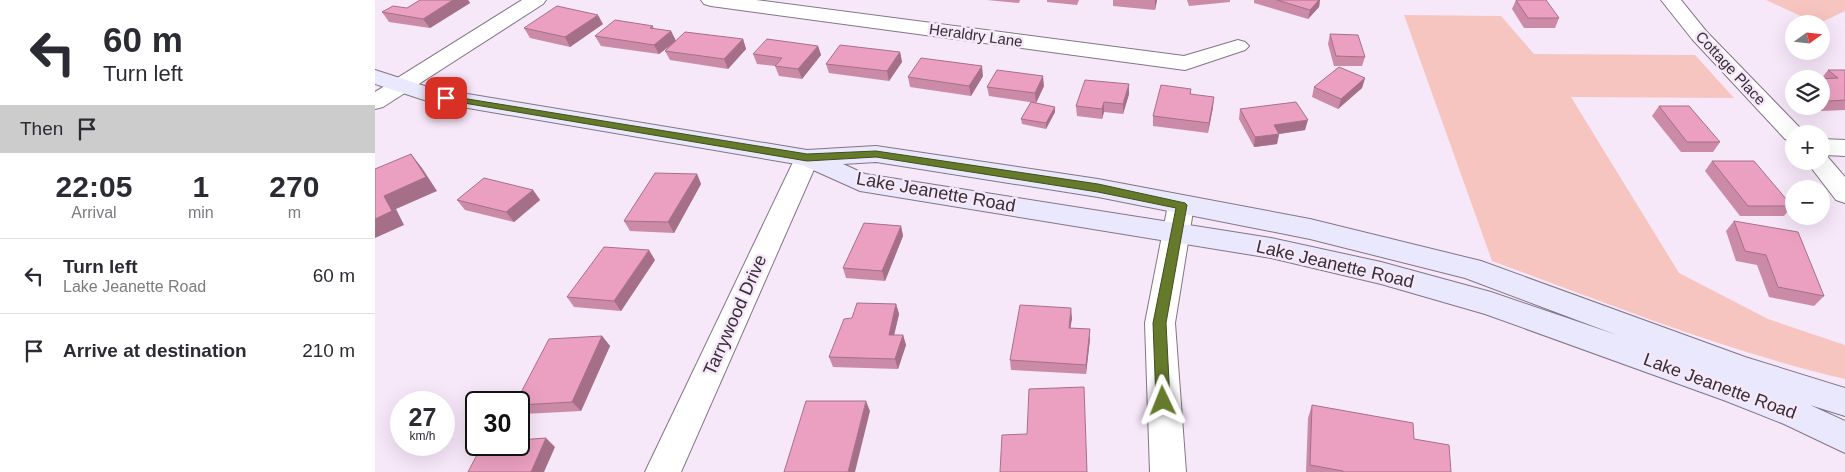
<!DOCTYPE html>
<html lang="en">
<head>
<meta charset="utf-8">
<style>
  :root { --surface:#fff; --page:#f2f2f3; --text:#2b2b33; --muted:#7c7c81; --line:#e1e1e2 }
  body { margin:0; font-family:Arial,sans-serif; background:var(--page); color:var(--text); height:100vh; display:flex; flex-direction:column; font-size:19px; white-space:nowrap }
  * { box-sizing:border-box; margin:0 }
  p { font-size:16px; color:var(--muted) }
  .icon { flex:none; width:28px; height:28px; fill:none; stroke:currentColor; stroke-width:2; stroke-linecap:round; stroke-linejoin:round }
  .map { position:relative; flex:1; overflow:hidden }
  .details { display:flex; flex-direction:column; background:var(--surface); width:375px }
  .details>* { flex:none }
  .guide { background:#fff; color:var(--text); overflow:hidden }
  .needle { width:32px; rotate:75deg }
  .buttons { position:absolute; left:1410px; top:15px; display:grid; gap:10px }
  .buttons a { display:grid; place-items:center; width:45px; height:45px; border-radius:50%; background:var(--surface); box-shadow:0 5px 20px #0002; font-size:25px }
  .speed { position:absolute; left:15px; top:391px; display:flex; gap:10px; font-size:25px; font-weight:700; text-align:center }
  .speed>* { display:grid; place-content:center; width:65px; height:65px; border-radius:50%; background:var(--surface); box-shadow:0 5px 20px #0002; line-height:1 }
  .speed small { font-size:12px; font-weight:400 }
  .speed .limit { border:2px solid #111; border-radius:8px; background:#fff; color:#111 }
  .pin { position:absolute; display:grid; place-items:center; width:42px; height:42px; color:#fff; margin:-21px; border-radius:10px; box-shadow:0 2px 8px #0006 }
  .me { position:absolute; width:55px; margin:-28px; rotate:358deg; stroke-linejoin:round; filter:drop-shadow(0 0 4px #0008) }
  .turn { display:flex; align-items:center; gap:18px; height:105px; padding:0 20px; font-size:22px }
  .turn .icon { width:65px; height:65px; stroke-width:2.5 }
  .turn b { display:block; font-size:35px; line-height:42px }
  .then { display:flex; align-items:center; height:48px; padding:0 20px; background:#0003; gap:10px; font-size:19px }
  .eta { display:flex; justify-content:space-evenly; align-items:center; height:85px; text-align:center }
  .eta b { font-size:30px; font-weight:800; line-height:35px }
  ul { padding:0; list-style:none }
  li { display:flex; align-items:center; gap:15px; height:75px; padding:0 20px; border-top:1px solid var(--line) }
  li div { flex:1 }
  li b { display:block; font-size:19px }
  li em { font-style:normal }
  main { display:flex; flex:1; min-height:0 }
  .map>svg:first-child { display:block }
</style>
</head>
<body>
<main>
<section class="details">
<div class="guide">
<div class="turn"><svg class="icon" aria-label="left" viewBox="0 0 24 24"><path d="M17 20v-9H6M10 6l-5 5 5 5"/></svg><div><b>60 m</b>Turn left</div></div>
<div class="then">Then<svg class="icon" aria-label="arrive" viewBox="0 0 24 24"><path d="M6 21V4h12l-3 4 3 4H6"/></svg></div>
</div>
<div class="eta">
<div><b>22:05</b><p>Arrival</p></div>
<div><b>1</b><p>min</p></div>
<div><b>270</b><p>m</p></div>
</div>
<ul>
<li><svg class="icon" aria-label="left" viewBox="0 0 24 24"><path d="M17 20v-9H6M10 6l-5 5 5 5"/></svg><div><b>Turn left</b><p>Lake Jeanette Road</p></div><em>60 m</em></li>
<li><svg class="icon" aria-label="arrive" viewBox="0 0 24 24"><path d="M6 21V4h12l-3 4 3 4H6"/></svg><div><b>Arrive at destination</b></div><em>210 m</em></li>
</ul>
</section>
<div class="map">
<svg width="1470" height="472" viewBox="0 0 1470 472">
  <rect width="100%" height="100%" fill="#f6e7f9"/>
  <!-- green -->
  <g fill="#f7c5c0">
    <path d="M1391,0H1470V11L1443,24Z"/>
    <path d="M1029,15L1126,16L1159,54L1320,55L1359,98L1196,97L1304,273L1393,319L1470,345V379C1349,351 1234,304 1117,261Z"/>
  </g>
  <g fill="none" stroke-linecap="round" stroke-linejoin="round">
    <!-- street casing -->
    <g stroke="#827585" stroke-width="2">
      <g id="street">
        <path d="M147,0H171L168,4L8,107L0,109V92Z"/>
        <path d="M326,0H381L809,56L863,40L870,42L874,46L870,50L810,70L336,6L329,4Z"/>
        <path d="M1286,0H1306L1331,31L1431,134H1419V142L1410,139L1317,39Z"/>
        <path d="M1446,139L1470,140V156L1451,155L1470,177V203L1461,200L1431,161H1446Z"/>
        <path d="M432,150L441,152L444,158L306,472H270L420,158L423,152Z"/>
        <path d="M806,196L815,199L819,205L800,323L811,472H775L770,323L793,205L797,199Z"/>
      </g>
    </g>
    <!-- secondary casing -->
    <g stroke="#827585" stroke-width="2">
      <path id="secondary" d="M0,70L56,88L432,150L501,146L723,179L935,219L1106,261L1370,357L1470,388V416L1435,405L1470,421V453L1409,424L1351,401L1110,314L1006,284L896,258L485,191L427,165L52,101L0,84ZM501,162L723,197L935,239L1090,278L1242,335L1116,292L1006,262L896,238L490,174L468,164Z"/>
    </g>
    <!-- street -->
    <use href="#street" fill="#fff" fill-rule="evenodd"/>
    <!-- secondary -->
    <use href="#secondary" fill="#eae8fc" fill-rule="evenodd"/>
  </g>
  <!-- wall -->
  <g fill="#cb8aa6">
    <path d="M45,0H93L95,3L55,28L14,22L7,12L32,8Z"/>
    <path d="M612,0H645L644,3Z"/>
    <path d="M672,0H704L702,5L672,2Z"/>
    <path d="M738,0H782L780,10L738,6Z"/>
    <path d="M812,0H855V2L814,6Z"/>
    <path d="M879,0H945L944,7L933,19L879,3Z"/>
    <path d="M1141,0L1184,18L1180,28H1149L1137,9Z"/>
    <path d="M228,24L195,47L155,38L149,28Z"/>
    <path d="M278,26L279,29L296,31L301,41L368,39L371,49L353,69L295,60L290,51L300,42L284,54L226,46L220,36Z"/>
    <path d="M955,34L990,57L987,66H959L953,44Z"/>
    <path d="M443,46L446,55L427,79L404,76L400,66L382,64L378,54Z"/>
    <path d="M525,52L527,62L514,81L454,73L451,64Z"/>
    <path d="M1453,70H1470V110L1446,111L1441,106H1446V79Z"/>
    <path d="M608,76L596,96L535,87L533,77Z"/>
    <path d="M990,78L987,88L963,109L937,97L939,87Z"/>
    <path d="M669,86L661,103L614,96L612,87Z"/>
    <path d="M816,89V94L838,107L833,133L778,126V116Z"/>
    <path d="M754,94L748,114L729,112L727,119L702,116L701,106Z"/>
    <path d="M1284,106L1345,142L1338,152H1306L1277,116Z"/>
    <path d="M865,109L930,130L904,134L902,144L879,147L864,119Z"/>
    <path d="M680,112L671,129L647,124L646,119Z"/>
    <path d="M1337,161L1417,206L1409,216H1365L1330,171Z"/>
    <path d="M322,174L326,184L299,233L255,231L249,221Z"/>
    <path d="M158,190L165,200L139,222L90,210L82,200Z"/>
    <path d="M1359,221L1449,296L1439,306L1394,297L1382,265L1361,261L1351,231Z"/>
    <path d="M526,226L528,236L510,281L471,278L468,268Z"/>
    <path d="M280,260L246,311L199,307L192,297Z"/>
    <path d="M521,304L524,314L519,335H528L531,345L523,369L458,367L454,357L477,318Z"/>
    <path d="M697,318L695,328L715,339L711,374L636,370L635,360Z"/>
    <path d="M227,336L235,346L206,411L149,414L144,409V402Z"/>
    <path d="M937,405L1039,439L1076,472H931L933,418Z"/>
  </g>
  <!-- shaded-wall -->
  <g fill="#a57087">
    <path d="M78,0H93L95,3L55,28L48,19Z"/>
    <path d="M780,0H782L780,10Z"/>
    <path d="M944,0H945L944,7L933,19L935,10Z"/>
    <path d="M223,15L228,24L195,47L190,37Z"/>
    <path d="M296,31L301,41L284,54L279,45Z"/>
    <path d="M368,39L371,49L353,69L349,59Z"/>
    <path d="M443,46L446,55L427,79L423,69Z"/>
    <path d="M525,52L527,62L514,81L512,71Z"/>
    <path d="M607,66L608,76L596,96L594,86Z"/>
    <path d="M668,76L669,86L661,103L660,93Z"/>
    <path d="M990,78L987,88L963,109L966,99Z"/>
    <path d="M754,84V94L748,114V104Z"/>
    <path d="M839,97L838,107L833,133L834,123Z"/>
    <path d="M729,102V112L727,119V109Z"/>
    <path d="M680,107V112L671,129V123Z"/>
    <path d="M933,120L930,130L897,135L899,125Z"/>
    <path d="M904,134L902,144L879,147L880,137Z"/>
    <path d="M36,154L47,168L62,191L21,209L29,225L0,238V219L9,196Z"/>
    <path d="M322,174L326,184L299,233L293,222Z"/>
    <path d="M158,190L165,200L139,222L131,212Z"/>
    <path d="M526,226L528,236L510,281L507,271Z"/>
    <path d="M274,250L280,260L246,311L239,301Z"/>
    <path d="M521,304L524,314L517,344L514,335Z"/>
    <path d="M696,308L697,318L694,338V328Z"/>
    <path d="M715,329V339L711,374V365Z"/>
    <path d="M528,335L531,345L523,369L520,359Z"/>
    <path d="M227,336L235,346L206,411L197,402Z"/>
    <path d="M491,401L495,411L480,472H473Z"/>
    <path d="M171,438L180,447L169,472H156Z"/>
  </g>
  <!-- building -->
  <g fill="#eca0c1" stroke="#a57087">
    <path d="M45,0H78L48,19L7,12L18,6L32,8Z"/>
    <path d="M902,0H944L935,10Z"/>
    <path d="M1141,0H1171L1184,18H1153Z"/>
    <path d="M182,6L223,15L190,37L149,28Z"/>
    <path d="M240,20L278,26L275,28L296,31L279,45L220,36Z"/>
    <path d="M310,32L368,39L349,59L290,51Z"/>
    <path d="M955,34L983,35L990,57L961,56Z"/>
    <path d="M392,39L443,46L423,69L400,66L407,58L378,54Z"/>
    <path d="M465,45L525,52L512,71L451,64Z"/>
    <path d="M546,58L607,66L594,86L533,77Z"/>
    <path d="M964,67L990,78L966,99L939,87Z"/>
    <path d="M622,70L668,76L660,93L612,87Z"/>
    <path d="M1453,70H1470V100L1454,101L1446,94V79H1443L1463,78Z"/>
    <path d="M710,80L754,84L748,104L729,102L727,109L701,106Z"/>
    <path d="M786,85L816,89L815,94L839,97L834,123L778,116Z"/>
    <path d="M656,102L680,107L671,123L646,119Z"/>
    <path d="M921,102L933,120L899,125L904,134L880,137L865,109Z"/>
    <path d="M1284,106H1314L1345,142H1312Z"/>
    <path d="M36,154L51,177L9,196L17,211L0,219V169Z"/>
    <path d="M1337,161H1379L1417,206H1373Z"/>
    <path d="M280,173L322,174L293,222L249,221Z"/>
    <path d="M109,178L158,190L131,212L82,200Z"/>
    <path d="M1359,221L1423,232L1449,296L1403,287L1391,255L1370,251Z"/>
    <path d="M489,223L526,226L507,271L468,268Z"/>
    <path d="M229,247L274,250L239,301L192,297Z"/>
    <path d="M482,303L521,304L514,335H528L520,359L454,357L469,319L477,318Z"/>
    <path d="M645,305L696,308L694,328L715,329L711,365L635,360Z"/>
    <path d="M227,336L197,402L144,405V402H141L174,339Z"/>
    <path d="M709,387L712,472H625L627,435L652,434L654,389Z"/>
    <path d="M431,401H491L473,472H409Z"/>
    <path d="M937,405L1038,423L1039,439L1074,445L1076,472H968V471L935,465Z"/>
    <path d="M171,438L156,472H93L107,445H144V440Z"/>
  </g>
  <!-- route -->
  <path fill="#667a2b" stroke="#424f1c" d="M68,95L432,154L501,151L723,184L810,203L812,205L791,323L795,401L793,406L788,407L783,406L781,401L778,323L801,208L723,192L501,157L432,161L71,100L67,98Z"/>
  <g text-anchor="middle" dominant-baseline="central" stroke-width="5" stroke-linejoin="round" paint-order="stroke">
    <!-- far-street labels -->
    <g font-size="15" fill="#352f36" stroke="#f6e7f9">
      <text transform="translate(601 35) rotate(8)">Heraldry Lane</text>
      <text transform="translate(1356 68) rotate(47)">Cottage Place</text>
    </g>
    <!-- street labels -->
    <g font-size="18" fill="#352f36" stroke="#f6e7f9">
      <text transform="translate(561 192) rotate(10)">Lake Jeanette Road</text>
      <text transform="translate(960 264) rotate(13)">Lake Jeanette Road</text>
      <text transform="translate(360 315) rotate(-66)">Tarrywood Drive</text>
      <text transform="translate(1345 386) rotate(20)">Lake Jeanette Road</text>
    </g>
  </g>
</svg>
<div class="buttons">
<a><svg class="needle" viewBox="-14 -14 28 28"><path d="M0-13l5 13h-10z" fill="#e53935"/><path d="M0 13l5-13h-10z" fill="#7c7c81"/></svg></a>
<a><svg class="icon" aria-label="layers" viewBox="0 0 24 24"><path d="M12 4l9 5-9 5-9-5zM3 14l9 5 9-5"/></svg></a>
<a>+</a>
<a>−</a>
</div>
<div class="speed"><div>27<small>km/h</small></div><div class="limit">30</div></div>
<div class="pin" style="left:71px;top:98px;background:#d93025"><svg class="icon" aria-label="arrive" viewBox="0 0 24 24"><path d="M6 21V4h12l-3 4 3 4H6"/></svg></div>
<svg class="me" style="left:788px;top:401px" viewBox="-20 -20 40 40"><path d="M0-17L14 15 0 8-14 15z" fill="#667a2b" stroke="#fff" stroke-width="4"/></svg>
</div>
</main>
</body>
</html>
